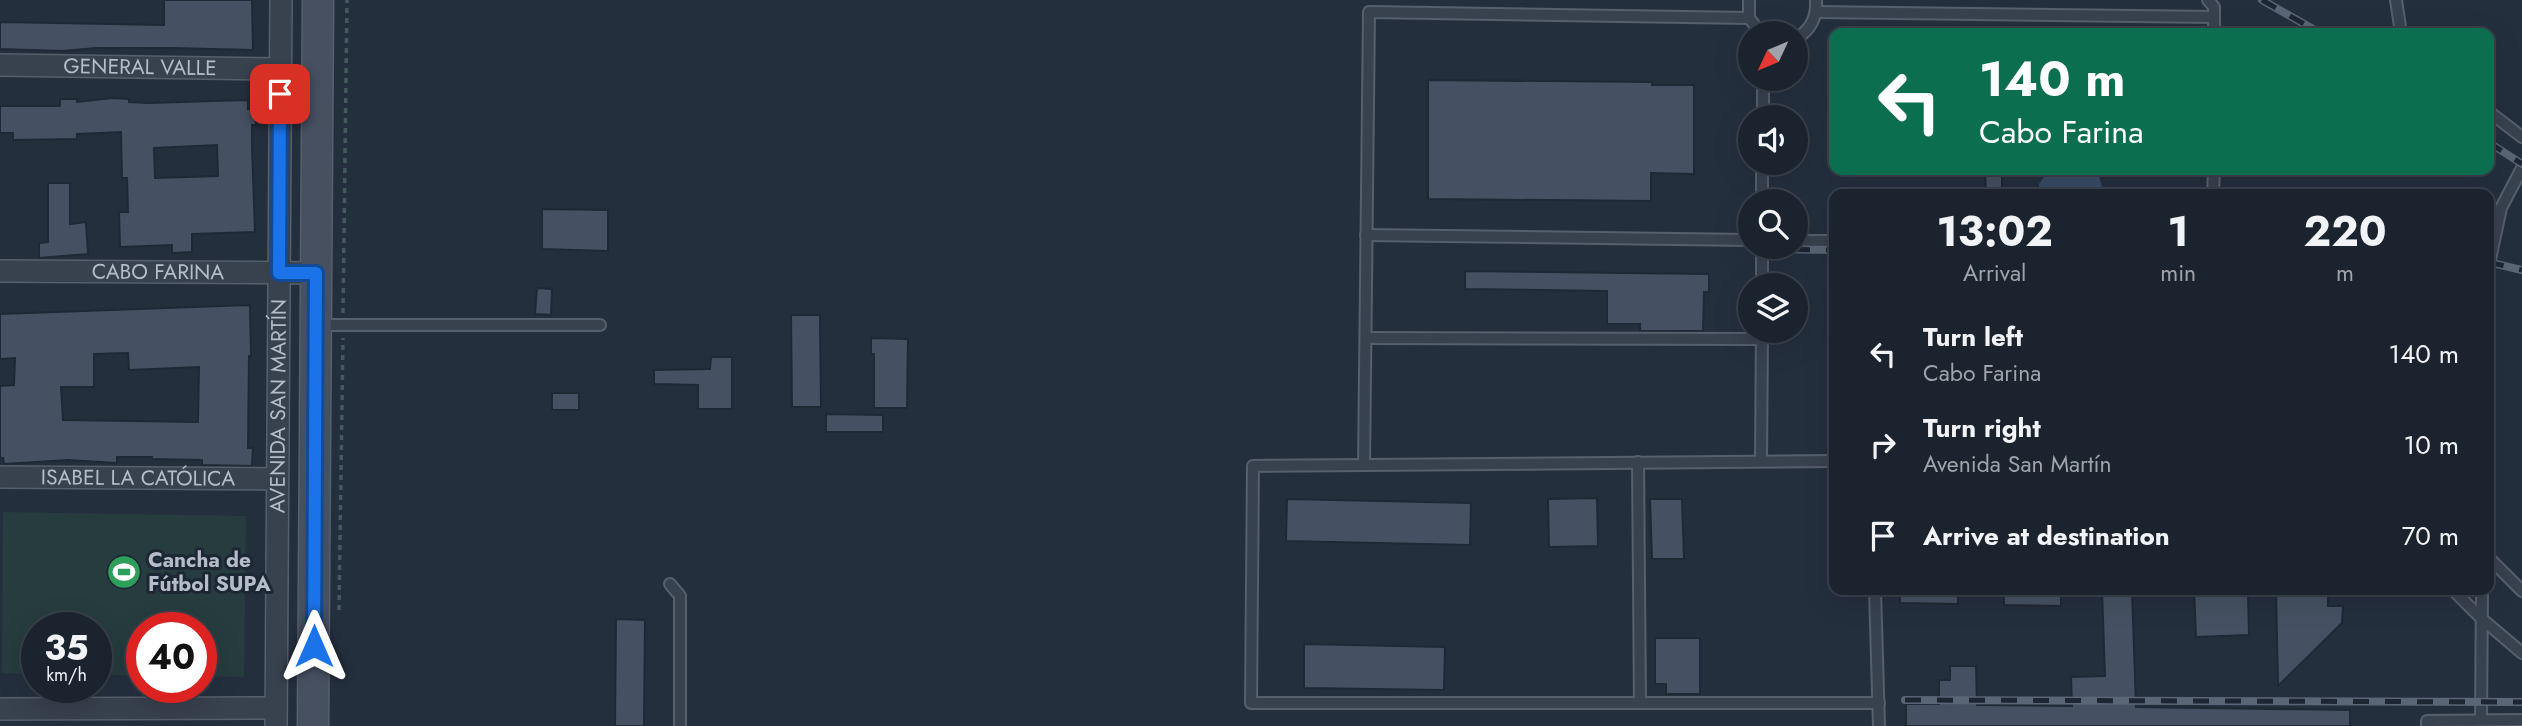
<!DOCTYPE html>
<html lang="en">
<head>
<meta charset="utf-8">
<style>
  :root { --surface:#1b232e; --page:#242b36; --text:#f1f3f6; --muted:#a0a4aa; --line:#39404a }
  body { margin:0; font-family:Jost,sans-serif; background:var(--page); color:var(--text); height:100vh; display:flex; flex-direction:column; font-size:26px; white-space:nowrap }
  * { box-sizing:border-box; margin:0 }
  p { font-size:23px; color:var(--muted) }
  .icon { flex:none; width:38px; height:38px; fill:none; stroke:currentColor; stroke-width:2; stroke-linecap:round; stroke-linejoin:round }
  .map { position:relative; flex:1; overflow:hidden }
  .side { position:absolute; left:1829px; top:189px; width:665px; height:406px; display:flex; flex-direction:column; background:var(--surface); border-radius:14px; box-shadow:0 7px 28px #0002,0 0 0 2px var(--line) }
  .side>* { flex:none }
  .top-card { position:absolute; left:1829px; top:28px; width:665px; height:147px; border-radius:14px; box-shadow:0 7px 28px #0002,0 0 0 2px var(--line); background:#0b6e4f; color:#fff; overflow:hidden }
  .needle { width:46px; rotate:226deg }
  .fabs { position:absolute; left:1738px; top:21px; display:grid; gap:14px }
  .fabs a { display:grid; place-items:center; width:70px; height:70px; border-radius:50%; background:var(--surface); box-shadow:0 7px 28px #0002,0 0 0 2px var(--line); font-size:35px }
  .speed { position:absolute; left:21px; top:612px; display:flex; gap:14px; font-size:35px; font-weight:700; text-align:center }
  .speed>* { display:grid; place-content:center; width:91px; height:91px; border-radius:50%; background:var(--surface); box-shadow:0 7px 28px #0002,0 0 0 2px var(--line); line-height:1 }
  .speed small { font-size:18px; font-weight:400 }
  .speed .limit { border:10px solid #d22; background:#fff; color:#111 }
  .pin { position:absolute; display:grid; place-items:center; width:60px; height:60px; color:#fff; margin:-30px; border-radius:14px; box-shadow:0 4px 10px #0006 }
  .me { position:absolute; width:77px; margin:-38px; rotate:0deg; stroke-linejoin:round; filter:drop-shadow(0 0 5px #0008) }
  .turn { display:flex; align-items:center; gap:24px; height:147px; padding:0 35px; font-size:32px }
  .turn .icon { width:91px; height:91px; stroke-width:2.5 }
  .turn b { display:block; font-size:49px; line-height:60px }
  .eta { display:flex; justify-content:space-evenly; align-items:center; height:119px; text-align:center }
  .eta b { font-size:42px; font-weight:700; line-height:49px }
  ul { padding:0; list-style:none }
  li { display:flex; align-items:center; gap:21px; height:91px; padding:0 35px }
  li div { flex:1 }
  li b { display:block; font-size:26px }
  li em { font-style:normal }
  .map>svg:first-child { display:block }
</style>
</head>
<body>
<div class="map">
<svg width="2522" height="726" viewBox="0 0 2522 726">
  <rect width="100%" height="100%" fill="#242f3e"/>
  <!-- green -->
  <path fill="#263c3f" d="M3,512L246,516L244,677L201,676V628H142V675H96V628H37V674L2,673Z"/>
  <!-- water -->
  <path fill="#394c67" d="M2049,170H2093L2099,176L2104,194H2039V184Z"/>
  <!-- building -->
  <g fill="#455162" stroke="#1f2835" stroke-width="2" fill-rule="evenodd">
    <path d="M164,0H252L253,50L173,48H96L63,51L0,49V22L164,25Z"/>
    <path d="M1428,80L1652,82V85H1694V174L1651,173V201L1428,199Z"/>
    <path d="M113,98L129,99V102L148,103L248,100V109H255L256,125H252V147L255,232L192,234V252L172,253V245L120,247L119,212H128L127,178H122L121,132L77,134V139L13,140V133H0V106H60V99H77V102ZM217,145L218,176L155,178L154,148Z"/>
    <path d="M1985,170H2002V194H1986Z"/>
    <path d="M48,183H70V224L86,222L88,254L39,258V243L48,242Z"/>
    <path d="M542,209L608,210V251L542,249Z"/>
    <path d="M1465,271L1709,274V292H1704L1703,331H1640V324H1607V291L1465,289Z"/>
    <path d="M537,288L552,289L551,315L535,314Z"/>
    <path d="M250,305L251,356H249L248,448H253L252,466L202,465V460L152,459V457H117V463L68,460L4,464L3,458H0V386L14,385L15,358L0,359V314ZM128,353L129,370L199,367L198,422L63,420L61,387H94V354Z"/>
    <path d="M791,315H820L821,407H792Z"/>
    <path d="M871,338L908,339L907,408H874V354H871Z"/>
    <path d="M711,357H732V409H698V385L654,384V370L710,369Z"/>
    <rect x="552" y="393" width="27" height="17"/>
    <path d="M826,414L883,415V432H826Z"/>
    <path d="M1597,498L1598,546L1549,547L1548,499Z"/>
    <path d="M1287,499L1471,503L1470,545L1286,541Z"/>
    <path d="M1650,499H1682L1684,559H1652Z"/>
    <path d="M1900,590H1958V604L1900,603Z"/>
    <path d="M2004,590H2061V606L2004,605Z"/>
    <path d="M2102,590H2132L2136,707L2350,710V726H1906V704H1939V680H1950V666H1976L1977,705L2072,706L2071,677L2105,676Z"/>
    <path d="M2194,590H2248L2249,635L2196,637Z"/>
    <path d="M2276,590H2328V606H2343L2342,623L2278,686Z"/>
    <path d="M616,619L645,620L644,726H615Z"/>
    <path d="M1655,638H1700V694H1666V684H1655Z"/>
    <path d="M1304,644L1445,647L1444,690L1304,688Z"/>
  </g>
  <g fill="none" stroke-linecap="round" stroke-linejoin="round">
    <!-- lane casing -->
    <g stroke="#565f6c" stroke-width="14">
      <g id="lane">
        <path d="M1749,0V18L1761,33"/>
        <path d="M2208,0L2214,7V33"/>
        <path d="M2396,0L2401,33"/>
        <path d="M1816,12L2214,17"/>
        <path d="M1796,39C1811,29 1817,18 1816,0"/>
        <path d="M2488,111L2522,137"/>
        <path d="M1763,117V79"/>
        <path d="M2213,194L2214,170"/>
        <path d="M1762,201V163"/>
        <path d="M1366,235L1750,240"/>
        <path d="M1796,241H1834"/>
        <path d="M2488,269L2501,208L2522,168"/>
        <path d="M1762,285V247"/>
        <path d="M319,325H600"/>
        <path d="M1366,338L1762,339"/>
        <path d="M1761,461L1762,331"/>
        <path d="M1834,461L1253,466L1251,703H1879"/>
        <path d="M1638,462L1640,703"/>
        <path d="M1364,465L1369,12L1749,18"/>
        <path d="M2488,557L2522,591"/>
        <path d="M670,584L680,596V726"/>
        <path d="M1875,590L1879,726"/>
        <path d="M2453,590L2482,619L2522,653"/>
        <path d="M2481,720L2482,590"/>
        <path d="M2427,726V721L2522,720"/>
      </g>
    </g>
    <!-- street casing -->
    <g stroke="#565f6c" stroke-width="24">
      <g id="street">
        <path id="s1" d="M0,65L280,69"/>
        <path id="s2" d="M0,271L316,273"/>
        <path id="s3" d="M0,477L277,479"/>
        <path d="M0,709L276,708"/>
        <path id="s4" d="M276,726L281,0"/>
      </g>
    </g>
    <!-- secondary casing -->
    <g stroke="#565f6c" stroke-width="33">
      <path id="secondary" d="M313,726L318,0"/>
    </g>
    <!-- path -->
    <g stroke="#44595c" stroke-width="3.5" stroke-dasharray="5 5" stroke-linecap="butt">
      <path d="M343,313L347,0"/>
      <path d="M339,610L343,338"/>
    </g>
    <!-- lane -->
    <use href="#lane" stroke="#38414e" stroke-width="10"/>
    <!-- street -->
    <use href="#street" stroke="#38414e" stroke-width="21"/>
    <!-- secondary -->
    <use href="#secondary" stroke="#465061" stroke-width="30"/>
    <!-- rail casing -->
    <g stroke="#5a6575" stroke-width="8">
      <g id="rail">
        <path d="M2262,0L2320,33"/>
        <path d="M2488,142L2522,164"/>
        <path d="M1762,249L1834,250"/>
        <path d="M2488,262L2522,270"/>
        <path d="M1905,700L2522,702"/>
      </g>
    </g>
    <!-- rail -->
    <use href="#rail" stroke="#1d2633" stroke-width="5" stroke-dasharray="16" stroke-linecap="butt"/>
  </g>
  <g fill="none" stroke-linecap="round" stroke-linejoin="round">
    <!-- route casing -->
    <g stroke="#114b97" stroke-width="18">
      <path id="route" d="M280,94L279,273H316L314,646"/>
    </g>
    <!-- route -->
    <use href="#route" stroke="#1a73e8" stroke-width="12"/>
  </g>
  <!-- icons -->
  <defs>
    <g id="stadium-disc" transform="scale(1.75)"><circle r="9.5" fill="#2e9e5b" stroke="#1d2633"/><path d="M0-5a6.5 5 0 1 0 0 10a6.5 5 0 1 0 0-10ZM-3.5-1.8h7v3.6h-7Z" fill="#fff"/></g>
  </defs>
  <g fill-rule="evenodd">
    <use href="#stadium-disc" x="124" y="572"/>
  </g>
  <g text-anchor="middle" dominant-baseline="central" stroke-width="6" stroke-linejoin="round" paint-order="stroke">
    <!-- street labels -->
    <g font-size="21" fill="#b4bcc9" stroke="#1d2633">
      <text stroke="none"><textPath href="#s1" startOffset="140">GENERAL VALLE</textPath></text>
      <text stroke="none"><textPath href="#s2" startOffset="158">CABO FARINA</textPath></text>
      <text stroke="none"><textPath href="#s4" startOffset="320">AVENIDA SAN MARTÍN</textPath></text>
      <text stroke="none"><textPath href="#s3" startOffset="138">ISABEL LA CATÓLICA</textPath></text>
    </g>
    <!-- poi labels -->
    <g font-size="21" font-weight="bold" fill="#b4bcc9" stroke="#1d2633" text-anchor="start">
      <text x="148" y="560">Cancha de<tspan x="148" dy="24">Fútbol SUPA</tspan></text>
    </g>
  </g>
</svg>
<div class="fabs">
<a><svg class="needle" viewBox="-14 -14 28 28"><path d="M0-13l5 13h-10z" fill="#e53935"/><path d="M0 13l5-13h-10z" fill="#a0a4aa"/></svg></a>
<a><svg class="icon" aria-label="sound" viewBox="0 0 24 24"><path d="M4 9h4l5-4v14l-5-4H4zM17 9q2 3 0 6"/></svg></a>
<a><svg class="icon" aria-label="search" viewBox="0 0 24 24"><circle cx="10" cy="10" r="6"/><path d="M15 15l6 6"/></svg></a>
<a><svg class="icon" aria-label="layers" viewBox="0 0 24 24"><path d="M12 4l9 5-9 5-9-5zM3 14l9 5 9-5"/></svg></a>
</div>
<div class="speed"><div>35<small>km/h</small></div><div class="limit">40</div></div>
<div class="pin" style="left:280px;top:94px;background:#d93025"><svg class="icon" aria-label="arrive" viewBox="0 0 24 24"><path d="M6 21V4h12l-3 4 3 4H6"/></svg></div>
<svg class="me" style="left:314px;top:646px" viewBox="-20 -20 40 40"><path d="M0-17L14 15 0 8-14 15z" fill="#1a73e8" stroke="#fff" stroke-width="4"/></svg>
<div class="top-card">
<div class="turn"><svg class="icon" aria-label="left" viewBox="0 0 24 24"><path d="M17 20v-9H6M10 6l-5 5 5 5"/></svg><div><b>140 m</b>Cabo Farina</div></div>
</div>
<section class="side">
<div class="eta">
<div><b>13:02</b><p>Arrival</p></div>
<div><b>1</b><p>min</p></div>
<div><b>220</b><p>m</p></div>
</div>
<ul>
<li><svg class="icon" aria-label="left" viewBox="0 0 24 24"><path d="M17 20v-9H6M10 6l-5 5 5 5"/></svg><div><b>Turn left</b><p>Cabo Farina</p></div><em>140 m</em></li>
<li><svg class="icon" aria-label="right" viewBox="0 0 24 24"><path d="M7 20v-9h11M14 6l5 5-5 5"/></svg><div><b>Turn right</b><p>Avenida San Martín</p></div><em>10 m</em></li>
<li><svg class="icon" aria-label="arrive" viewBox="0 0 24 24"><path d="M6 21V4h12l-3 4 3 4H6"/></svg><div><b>Arrive at destination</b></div><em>70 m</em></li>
</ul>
</section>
</div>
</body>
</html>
